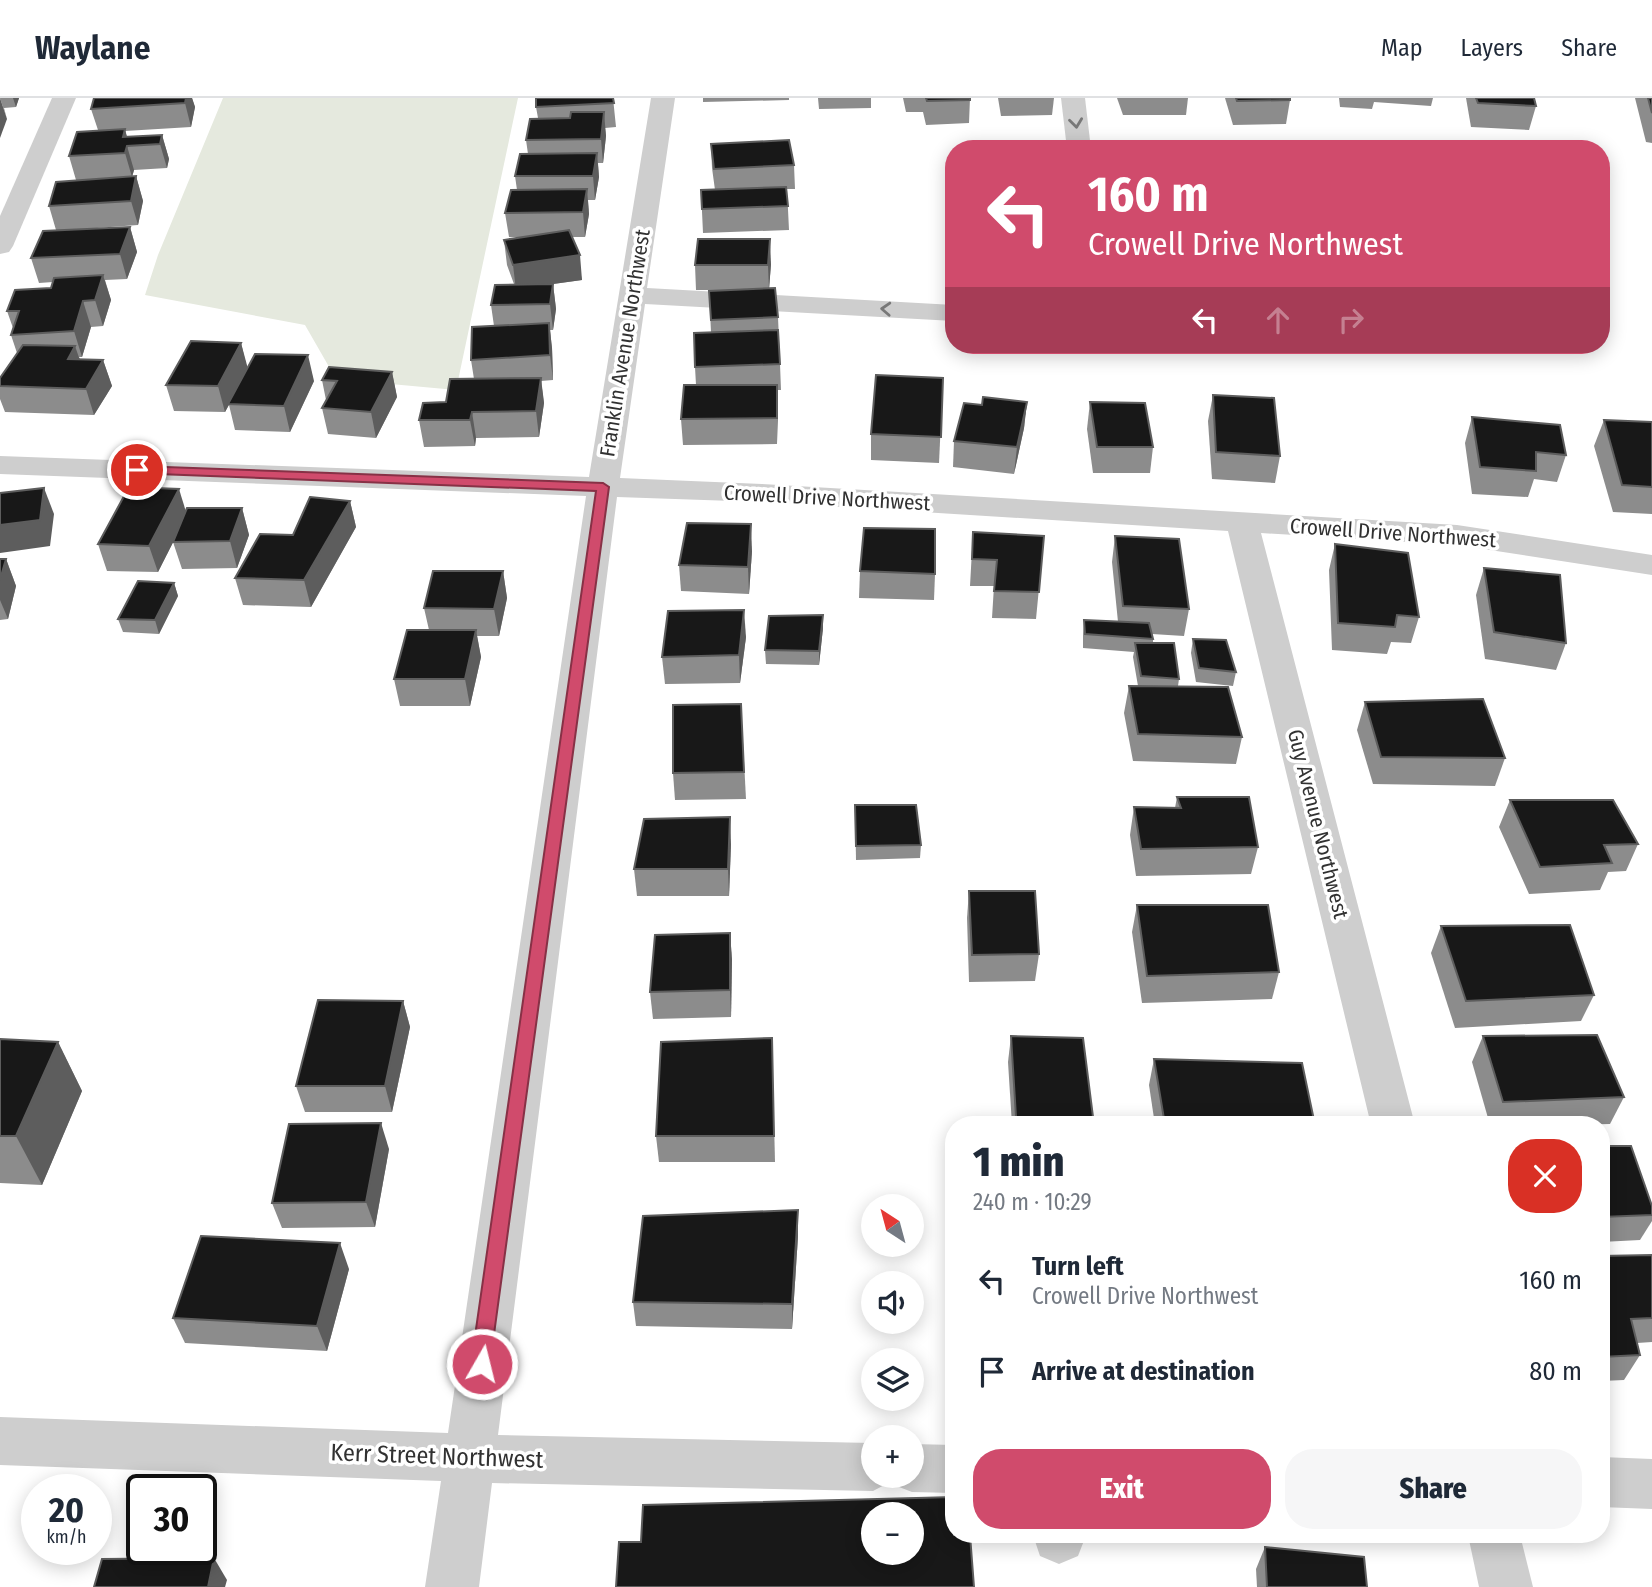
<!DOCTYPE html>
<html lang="en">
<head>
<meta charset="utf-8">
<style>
  :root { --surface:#fff; --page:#f6f6f7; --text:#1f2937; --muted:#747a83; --line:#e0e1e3; --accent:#d04b6c }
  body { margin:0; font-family:"Fira Sans Condensed",sans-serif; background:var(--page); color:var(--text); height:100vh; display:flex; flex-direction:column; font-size:26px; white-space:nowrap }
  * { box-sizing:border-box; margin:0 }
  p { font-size:23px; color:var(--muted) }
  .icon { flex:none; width:38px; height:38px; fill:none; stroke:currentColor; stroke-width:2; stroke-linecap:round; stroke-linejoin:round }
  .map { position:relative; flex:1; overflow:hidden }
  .sheet { position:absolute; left:945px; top:1018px; width:665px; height:427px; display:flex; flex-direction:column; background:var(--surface); border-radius:28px; box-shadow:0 4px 18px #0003 }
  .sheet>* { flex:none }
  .top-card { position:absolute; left:945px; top:42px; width:665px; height:214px; border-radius:28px; box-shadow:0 4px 18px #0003; background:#d04b6c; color:#fff; overflow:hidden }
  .needle { width:46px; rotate:324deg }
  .controls { position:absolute; left:861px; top:1096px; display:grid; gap:14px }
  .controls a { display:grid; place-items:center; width:63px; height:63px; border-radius:50%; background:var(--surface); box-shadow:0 4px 18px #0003; font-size:35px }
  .speed { position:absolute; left:21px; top:1376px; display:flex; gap:14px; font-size:35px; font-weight:700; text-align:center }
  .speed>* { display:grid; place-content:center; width:91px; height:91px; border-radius:50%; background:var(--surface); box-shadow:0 4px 18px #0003; line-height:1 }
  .speed small { font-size:18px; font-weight:400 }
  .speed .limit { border:4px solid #111; border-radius:10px; background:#fff; color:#111 }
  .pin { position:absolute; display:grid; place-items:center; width:60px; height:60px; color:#fff; margin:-30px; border:4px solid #fff; border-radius:50%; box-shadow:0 2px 7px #0007 }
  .me { position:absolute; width:77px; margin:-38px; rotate:8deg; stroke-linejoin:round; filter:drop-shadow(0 0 5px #0008) }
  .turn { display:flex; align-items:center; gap:24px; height:147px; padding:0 28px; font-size:32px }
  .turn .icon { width:91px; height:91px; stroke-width:2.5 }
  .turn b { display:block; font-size:49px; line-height:60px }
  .lanes { display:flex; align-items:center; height:66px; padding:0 28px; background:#0003; justify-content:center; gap:35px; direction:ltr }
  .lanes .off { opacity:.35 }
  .round { display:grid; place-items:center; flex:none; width:74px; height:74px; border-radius:28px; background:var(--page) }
  .head { display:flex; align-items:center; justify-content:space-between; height:119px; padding:0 28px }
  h1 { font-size:42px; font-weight:800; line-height:52px }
  .action { display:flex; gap:14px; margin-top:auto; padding:14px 28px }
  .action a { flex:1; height:80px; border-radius:28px; background:var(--accent); color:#fff; font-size:28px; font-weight:800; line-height:80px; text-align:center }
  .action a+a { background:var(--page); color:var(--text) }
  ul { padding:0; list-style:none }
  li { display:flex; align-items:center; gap:21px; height:91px; padding:0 28px }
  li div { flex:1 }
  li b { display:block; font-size:26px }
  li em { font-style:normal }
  header { display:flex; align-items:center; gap:42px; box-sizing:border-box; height:98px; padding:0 35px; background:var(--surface); border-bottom:2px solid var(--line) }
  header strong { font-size:33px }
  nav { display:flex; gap:38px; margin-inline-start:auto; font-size:24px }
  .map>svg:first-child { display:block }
</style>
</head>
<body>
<header>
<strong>Waylane</strong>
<nav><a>Map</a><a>Layers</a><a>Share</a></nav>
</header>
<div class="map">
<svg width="1652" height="1489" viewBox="0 0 1652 1489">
  <rect width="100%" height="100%" fill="#fff"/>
  <!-- green -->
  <path fill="#e5e9de" d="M223,0H518L456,292L336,281L305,227L145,197L158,157Z"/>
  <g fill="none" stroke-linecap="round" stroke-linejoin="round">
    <!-- minor -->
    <g fill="#cecece" fill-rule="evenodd">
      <path d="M52,0H76L13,148L9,154L0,156V118Z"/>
      <path d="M651,0H675L647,190L954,207V223L645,206L620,380L762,386L1457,427L1652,457V477L1457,447L1261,435L1415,1027H1371L1228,433L762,404L617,399L498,1337L873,1345V1377H912V1346L954,1347V1395L912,1394L894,1387L892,1383L873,1393L492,1385L479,1489H425L441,1383L0,1367V1319L448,1335L586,398L0,376V358L589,379Z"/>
      <path d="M1061,0H1085L1091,51H1067Z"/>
      <path d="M1601,1359L1652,1361V1411L1601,1409Z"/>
      <path d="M1033,1437H1085V1440L1078,1458L1059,1466L1040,1458Z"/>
      <path d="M1468,1437H1520L1533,1489H1479Z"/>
    </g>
  </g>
  <!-- wall -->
  <g fill="#8c8c8c">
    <path d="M0,0H19L16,9L4,10L7,21Z"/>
    <path d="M94,0H192L195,9L191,29L125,33L127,39L162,37L169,61L167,70L134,72L132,79L136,78L143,103L138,127L83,131L130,129L137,154L127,181L105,182L111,202L103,228L91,229L82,259H79L80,261L103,262L112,288L94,317L5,314L0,301V280L17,255L11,237L13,230L7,213L51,190L53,184L39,185L31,160L56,132L49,108L76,82L69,58L98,32L91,11Z"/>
    <path d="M613,0L616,29L605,30L606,38L603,65H598L599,79L595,102H588L589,116L585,139H572L582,182L553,186L556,211L553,232H550L552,250L553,282L541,283L544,305L539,339L476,340L475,348L424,349L419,322L446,304L474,281L471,262L494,228L491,207L514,186L507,167L504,142L523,139H509L505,115L517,92L515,78L528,56L526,42L538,20L536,9Z"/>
    <path d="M703,0H789V2L703,4Z"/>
    <path d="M818,0H871V10L819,11Z"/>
    <path d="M903,0H970L969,25L926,27L923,14H906Z"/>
    <path d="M998,0H1054L1052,17L1001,18Z"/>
    <path d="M1117,0H1188L1186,17H1123Z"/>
    <path d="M1225,0H1290V2L1286,26L1233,27Z"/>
    <path d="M1339,0H1433L1431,8L1374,4L1372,11L1340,9Z"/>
    <path d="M1466,0H1534L1536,8L1529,32L1471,29Z"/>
    <path d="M1635,0H1652V45L1646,44Z"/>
    <path d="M711,46L794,67L795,91H787L789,132L703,135L701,92H715L712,70Z"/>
    <path d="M771,166L769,190L778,219L780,266L781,292H777V346L683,347L681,321L696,287L695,269L711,234L709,193L727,192H696L695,167Z"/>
    <path d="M241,245L247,270L314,283L290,334L235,332L229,307L225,314L174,313L166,287Z"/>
    <path d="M392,274L397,299L376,340L328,336L322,310L326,302L322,282Z"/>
    <path d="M943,280L939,365L871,362V336Z"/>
    <path d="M1213,297L1280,358L1275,385L1212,381L1208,323Z"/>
    <path d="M1027,304L1024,330L1014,376L953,369L954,343L982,307Z"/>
    <path d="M1090,304L1153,349L1150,375H1093L1087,331Z"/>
    <path d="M1472,319L1566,357L1557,384L1534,381L1528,399L1472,396L1465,345Z"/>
    <path d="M1604,322L1652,324V416L1613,414L1594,348Z"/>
    <path d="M350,403L356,429L311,509L243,507L235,480L293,437Z"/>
    <path d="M242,410L249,437L237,470L182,471L173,444L158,474L107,473L98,446Z"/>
    <path d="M973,434L1044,438L1036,521L992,520L994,488H970Z"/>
    <path d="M1115,438L1189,511L1184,538L1152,536L1153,541V545L1179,581L1178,588L1242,639L1236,666L1133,663L1124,615L1129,588H1138L1133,559L1134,554L1083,550V536L1084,522L1118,524L1112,464Z"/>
    <path d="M1335,446L1419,519L1411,545L1391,544L1387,556L1332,552L1329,472Z"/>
    <path d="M752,453L749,496L681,493L679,467Z"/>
    <path d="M0,461H6L16,488L8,521L0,522Z"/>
    <path d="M1484,470L1566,545L1556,572L1485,561L1476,497Z"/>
    <path d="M503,473L507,500L499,538H477L481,559L470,608H400L394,581L429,532L424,510Z"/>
    <path d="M860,473L935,476L934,502L859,500Z"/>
    <path d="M174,485L178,498L159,536L123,534L118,521Z"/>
    <path d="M823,517V530L819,567L766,566L765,552Z"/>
    <path d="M746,539L740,585L665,586L662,559Z"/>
    <path d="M1193,541L1236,574L1233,588L1196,584L1191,555Z"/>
    <path d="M1365,604L1505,660L1495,688L1373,686L1357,632Z"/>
    <path d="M741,606L746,701L675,702L673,675Z"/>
    <path d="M1177,699L1258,749L1251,776L1136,778L1130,737L1134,709L1175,710Z"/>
    <path d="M1510,702L1638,746L1626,773L1608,774L1600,792L1529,796L1499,729Z"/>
    <path d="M855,707L921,747L920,760L856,762Z"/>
    <path d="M731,746L729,798H637L634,771Z"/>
    <path d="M969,793L1039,856L1035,883L969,884L967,820Z"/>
    <path d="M1137,807L1279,874L1272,901L1142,905L1132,834Z"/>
    <path d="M1441,828L1594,897L1581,923L1455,930L1431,855Z"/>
    <path d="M730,835L732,862L731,919L653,921L650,894Z"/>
    <path d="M403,903L410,929L392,1014H305L296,988Z"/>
    <path d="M1011,938L1093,1019L1092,1027H1012L1008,964Z"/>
    <path d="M1483,938L1624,999L1610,1026L1571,1027H1490L1472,964Z"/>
    <path d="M772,940L775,1064H659L656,1038Z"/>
    <path d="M0,941L58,944L82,993L42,1087L0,1085Z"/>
    <path d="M1154,961L1315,1027H1155L1149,987Z"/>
    <path d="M1601,1048L1652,1117V1123L1640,1142L1601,1144Z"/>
    <path d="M389,1051L375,1129L282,1130L272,1105Z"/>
    <path d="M798,1112V1138L792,1231L636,1228L633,1204Z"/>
    <path d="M1652,1157V1244L1637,1245L1640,1257L1624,1282L1601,1283V1158Z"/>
    <path d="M349,1171L327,1253L185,1245L173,1220Z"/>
    <path d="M1265,1449L1367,1489H1257L1256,1471Z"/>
  </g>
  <!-- shaded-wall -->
  <g fill="#5d5d5d">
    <path d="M0,0L7,21L0,40Z"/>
    <path d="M13,0H19L16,9Z"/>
    <path d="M186,0H192L195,9L191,29L185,5Z"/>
    <path d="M604,14L606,38L603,65L601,41Z"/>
    <path d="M125,31L129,47L127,48L134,72L132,79L125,55L123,39Z"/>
    <path d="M162,37L169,61L167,70L160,46Z"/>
    <path d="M597,55L599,79L595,102L593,78Z"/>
    <path d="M136,78L143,103L138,127L131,103Z"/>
    <path d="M587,91L589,116L585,139L583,114Z"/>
    <path d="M130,129L137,154L127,181L120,156Z"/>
    <path d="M770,141L771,166L769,192L768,167Z"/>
    <path d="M580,157L582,182L553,186L556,211L553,232L550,206L516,192L513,167Z"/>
    <path d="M103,177L111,202L103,228L95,202Z"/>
    <path d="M83,203L91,229L82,259L74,233Z"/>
    <path d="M549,225L552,250L553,282L550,257Z"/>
    <path d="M241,245L248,271L225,314L218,288Z"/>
    <path d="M75,248L84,274L68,261Z"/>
    <path d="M308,257L314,283L290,334L284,308Z"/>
    <path d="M103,262L112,288L94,317L86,291Z"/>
    <path d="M392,274L397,299L376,340L371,314Z"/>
    <path d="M541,280L544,305L539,339L536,313Z"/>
    <path d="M777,287L778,313L777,346Z"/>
    <path d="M1027,304L1024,330L1014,376L1017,349Z"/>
    <path d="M472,314L476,340L475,348L470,322Z"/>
    <path d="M44,390L54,416L50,448L0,455V427Z"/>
    <path d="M179,391L187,417L158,474L149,448Z"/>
    <path d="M350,403L356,429L311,509L304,482Z"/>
    <path d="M242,410L249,437L237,470L230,443Z"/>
    <path d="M751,426L752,453L749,496L748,469Z"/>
    <path d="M6,461L16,488L8,521L0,502V482Z"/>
    <path d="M503,473L507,500L499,538L494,511Z"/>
    <path d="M174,485L178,498L159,536L155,522Z"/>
    <path d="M744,512L746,539L740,585L739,557Z"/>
    <path d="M823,517V530L819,567V553Z"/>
    <path d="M476,532L481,559L470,608L465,581Z"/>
    <path d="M730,719L731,746L729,798L728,771Z"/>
    <path d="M730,835L732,862L731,919L730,892Z"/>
    <path d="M403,903L410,929L392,1014L385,988Z"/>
    <path d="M58,944L82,993L42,1087L16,1038Z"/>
    <path d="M381,1025L389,1051L375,1129L366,1104Z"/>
    <path d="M798,1112V1138L792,1231V1206Z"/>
    <path d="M340,1145L349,1171L327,1253L317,1228Z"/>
    <path d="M214,1460L227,1482L225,1489H208Z"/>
  </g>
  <!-- building -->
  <g fill="#181818" stroke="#5d5d5d" stroke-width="2" fill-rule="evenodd">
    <path d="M94,0H186L185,5L91,11Z"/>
    <path d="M536,0H613L614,5L536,9Z"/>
    <path d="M926,0H970V2L927,3Z"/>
    <path d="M1236,0H1290V2L1237,3Z"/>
    <path d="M1476,0H1534L1536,8L1478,5Z"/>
    <path d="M1648,0H1652V15Z"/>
    <path d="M571,14H604L601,41L526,42L530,21L570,20Z"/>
    <path d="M125,31L123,39L162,37L160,46L127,48L125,55L69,58L77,34Z"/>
    <path d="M789,42L794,67L714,71L711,46Z"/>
    <path d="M597,55L593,78H515L520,56Z"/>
    <path d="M136,78L131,103L49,108L56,84Z"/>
    <path d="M786,89L788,108L702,111L701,92Z"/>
    <path d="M587,91L583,114L505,115L511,92Z"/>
    <path d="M130,129L120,156L31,160L43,133Z"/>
    <path d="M569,132L580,157L513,167L504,142Z"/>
    <path d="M698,141H770L768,167H695Z"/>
    <path d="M103,177L95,202L83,203L74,233L11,237L19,213H7L15,192L51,190L54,180Z"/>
    <path d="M553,186L550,206L491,207L495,187Z"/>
    <path d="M775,190L778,219L711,222L709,193Z"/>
    <path d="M549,225L550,257L471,262L472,229Z"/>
    <path d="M778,232L780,266L695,269L694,235Z"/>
    <path d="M191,243L241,245L218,288L166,287Z"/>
    <path d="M23,247L75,248L68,261L103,262L86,291L0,288V280Z"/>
    <path d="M255,256L308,257L284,308L228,306Z"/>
    <path d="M329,269L392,274L371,314L322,310L337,283L322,282Z"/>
    <path d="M876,277L943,280L941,339L871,336Z"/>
    <path d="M541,280L536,313L472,314L470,322H419L423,305L446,304L450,281Z"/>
    <path d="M684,287H777V320L681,321Z"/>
    <path d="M1213,297L1274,300L1280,358L1216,354Z"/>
    <path d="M983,299L1027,304L1017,349L954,343L964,305L982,307Z"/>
    <path d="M1090,304L1145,305L1153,349H1097Z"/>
    <path d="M1472,319L1560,327L1566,357L1536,354V373L1480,369Z"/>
    <path d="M1604,322L1652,324V389L1622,387Z"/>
    <path d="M129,389L179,391L149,448L98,446Z"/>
    <path d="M44,390L40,422L0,427V395Z"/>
    <path d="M310,399L350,403L304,482L235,480L260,436L293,437Z"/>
    <path d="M187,410H242L230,443L173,444Z"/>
    <path d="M687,425L751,426L748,469L679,467Z"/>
    <path d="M864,430L935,431V476L860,473Z"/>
    <path d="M973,434L1044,438L1039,494L994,493L997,462L972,461Z"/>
    <path d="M1115,438L1179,441L1189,511L1123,508Z"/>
    <path d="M1335,446L1408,455L1419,519L1397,517L1395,529L1338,525Z"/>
    <path d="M0,461H6L0,482Z"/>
    <path d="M1484,470L1560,477L1566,545L1494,534Z"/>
    <path d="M433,473H503L494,511L424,510Z"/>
    <path d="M138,483L174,485L155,522L118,521Z"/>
    <path d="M744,512L739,557L662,559L668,513Z"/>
    <path d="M823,517L819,553L765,552L769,518Z"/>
    <path d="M1084,522L1149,525L1153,541L1085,536Z"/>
    <path d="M407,532H476L465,581H394Z"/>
    <path d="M1193,541L1226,542L1236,574L1199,570Z"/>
    <path d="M1135,545H1174L1179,581L1141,578Z"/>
    <path d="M1129,588L1228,589L1242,639L1138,636Z"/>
    <path d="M1483,601L1505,660L1381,659L1365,604Z"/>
    <path d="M741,606L744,674L673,675V607Z"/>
    <path d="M1177,699H1249L1258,749L1141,751L1134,709L1181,710Z"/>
    <path d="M1510,702H1613L1638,746L1604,747L1612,765L1540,769Z"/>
    <path d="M855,707H916L921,747L856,748Z"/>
    <path d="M730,719L728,771H634L644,721Z"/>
    <path d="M969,793H1035L1039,856L972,857Z"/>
    <path d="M1137,807H1268L1279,874L1147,878Z"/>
    <path d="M1570,827L1594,897L1466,903L1441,828Z"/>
    <path d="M730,835V892L650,894L655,837Z"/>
    <path d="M318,902L403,903L385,988H296Z"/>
    <path d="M1597,937L1624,999L1503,1004L1483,938Z"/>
    <path d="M1011,938L1083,940L1093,1019H1016Z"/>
    <path d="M772,940L774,1038H656L661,944Z"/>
    <path d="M0,941L58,944L16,1038H0Z"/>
    <path d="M1154,961L1302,965L1315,1027H1165Z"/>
    <path d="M381,1025L366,1104L272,1105L289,1026Z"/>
    <path d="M1601,1048H1631L1652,1108V1117L1601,1119Z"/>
    <path d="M798,1112L792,1206L633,1204L643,1118Z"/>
    <path d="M201,1138L340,1145L317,1228L173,1220Z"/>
    <path d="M1652,1157V1220L1631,1221L1640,1257L1601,1259V1158Z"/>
    <path d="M954,1399V1437H970L974,1489H616L619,1444H641L643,1407ZM873,1416H912V1454H873Z"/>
    <path d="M1265,1449L1364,1459L1367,1489H1267Z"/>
    <path d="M214,1460L208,1489H94L102,1461Z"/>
  </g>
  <!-- one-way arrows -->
  <defs><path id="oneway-chevron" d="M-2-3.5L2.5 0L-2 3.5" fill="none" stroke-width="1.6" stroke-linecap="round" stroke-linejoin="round" transform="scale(1.75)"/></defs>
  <g stroke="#787878">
    <use href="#oneway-chevron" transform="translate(1076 25) rotate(83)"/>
    <use href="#oneway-chevron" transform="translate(886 211) rotate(-177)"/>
  </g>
  <!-- route -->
  <path fill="#d04b6c" stroke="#873146" stroke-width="2" d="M137,368L603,385L609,389L489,1273L482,1276L474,1273L471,1266L596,393L132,375V369Z"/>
  <g text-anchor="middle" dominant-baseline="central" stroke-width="7" stroke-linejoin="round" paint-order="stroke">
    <!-- street labels -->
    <g font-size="21" fill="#313131" stroke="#fff">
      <text transform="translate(625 245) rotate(-81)">Franklin Avenue Northwest</text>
      <text transform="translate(827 400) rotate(3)">Crowell Drive Northwest</text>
      <text transform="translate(1393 435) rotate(4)">Crowell Drive Northwest</text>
      <text transform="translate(1318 726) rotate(76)">Guy Avenue Northwest</text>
    </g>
    <!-- near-street labels -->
    <g font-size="24" fill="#313131" stroke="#fff">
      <text transform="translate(437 1358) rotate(2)">Kerr Street Northwest</text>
    </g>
  </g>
</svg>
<div class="controls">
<a><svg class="needle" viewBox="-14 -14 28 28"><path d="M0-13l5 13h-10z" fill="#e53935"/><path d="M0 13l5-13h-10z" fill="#747a83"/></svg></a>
<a><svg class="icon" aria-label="sound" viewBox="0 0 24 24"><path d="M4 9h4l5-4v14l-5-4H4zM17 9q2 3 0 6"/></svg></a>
<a><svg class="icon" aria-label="layers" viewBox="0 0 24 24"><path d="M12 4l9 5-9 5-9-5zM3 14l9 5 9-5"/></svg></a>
<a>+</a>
<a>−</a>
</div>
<div class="speed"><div>20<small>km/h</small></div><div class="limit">30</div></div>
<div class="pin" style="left:137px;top:372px;background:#d93025"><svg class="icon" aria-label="arrive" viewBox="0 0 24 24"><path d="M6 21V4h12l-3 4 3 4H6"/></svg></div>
<svg class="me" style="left:482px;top:1266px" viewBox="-20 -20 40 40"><circle r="17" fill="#d04b6c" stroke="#fff" stroke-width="3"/><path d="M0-11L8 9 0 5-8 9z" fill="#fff"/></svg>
<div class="top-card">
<div class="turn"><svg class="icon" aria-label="left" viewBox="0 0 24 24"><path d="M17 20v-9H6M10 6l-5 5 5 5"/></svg><div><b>160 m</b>Crowell Drive Northwest</div></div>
<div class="lanes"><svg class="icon" aria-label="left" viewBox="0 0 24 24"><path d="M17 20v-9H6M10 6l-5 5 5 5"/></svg><svg class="icon off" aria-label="ahead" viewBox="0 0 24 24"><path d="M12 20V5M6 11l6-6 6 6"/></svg><svg class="icon off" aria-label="right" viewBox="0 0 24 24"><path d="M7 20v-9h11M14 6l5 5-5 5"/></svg></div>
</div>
<section class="sheet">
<div class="head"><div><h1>1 min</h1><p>240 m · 10:29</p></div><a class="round" style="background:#d93025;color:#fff"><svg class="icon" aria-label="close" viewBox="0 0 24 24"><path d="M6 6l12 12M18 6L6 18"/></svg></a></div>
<ul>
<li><svg class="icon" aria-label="left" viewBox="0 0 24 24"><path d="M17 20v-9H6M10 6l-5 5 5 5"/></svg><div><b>Turn left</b><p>Crowell Drive Northwest</p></div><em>160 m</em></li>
<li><svg class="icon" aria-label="arrive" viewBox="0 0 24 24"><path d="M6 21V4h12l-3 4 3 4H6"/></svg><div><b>Arrive at destination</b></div><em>80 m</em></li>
</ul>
<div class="action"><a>Exit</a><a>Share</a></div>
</section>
</div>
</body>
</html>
